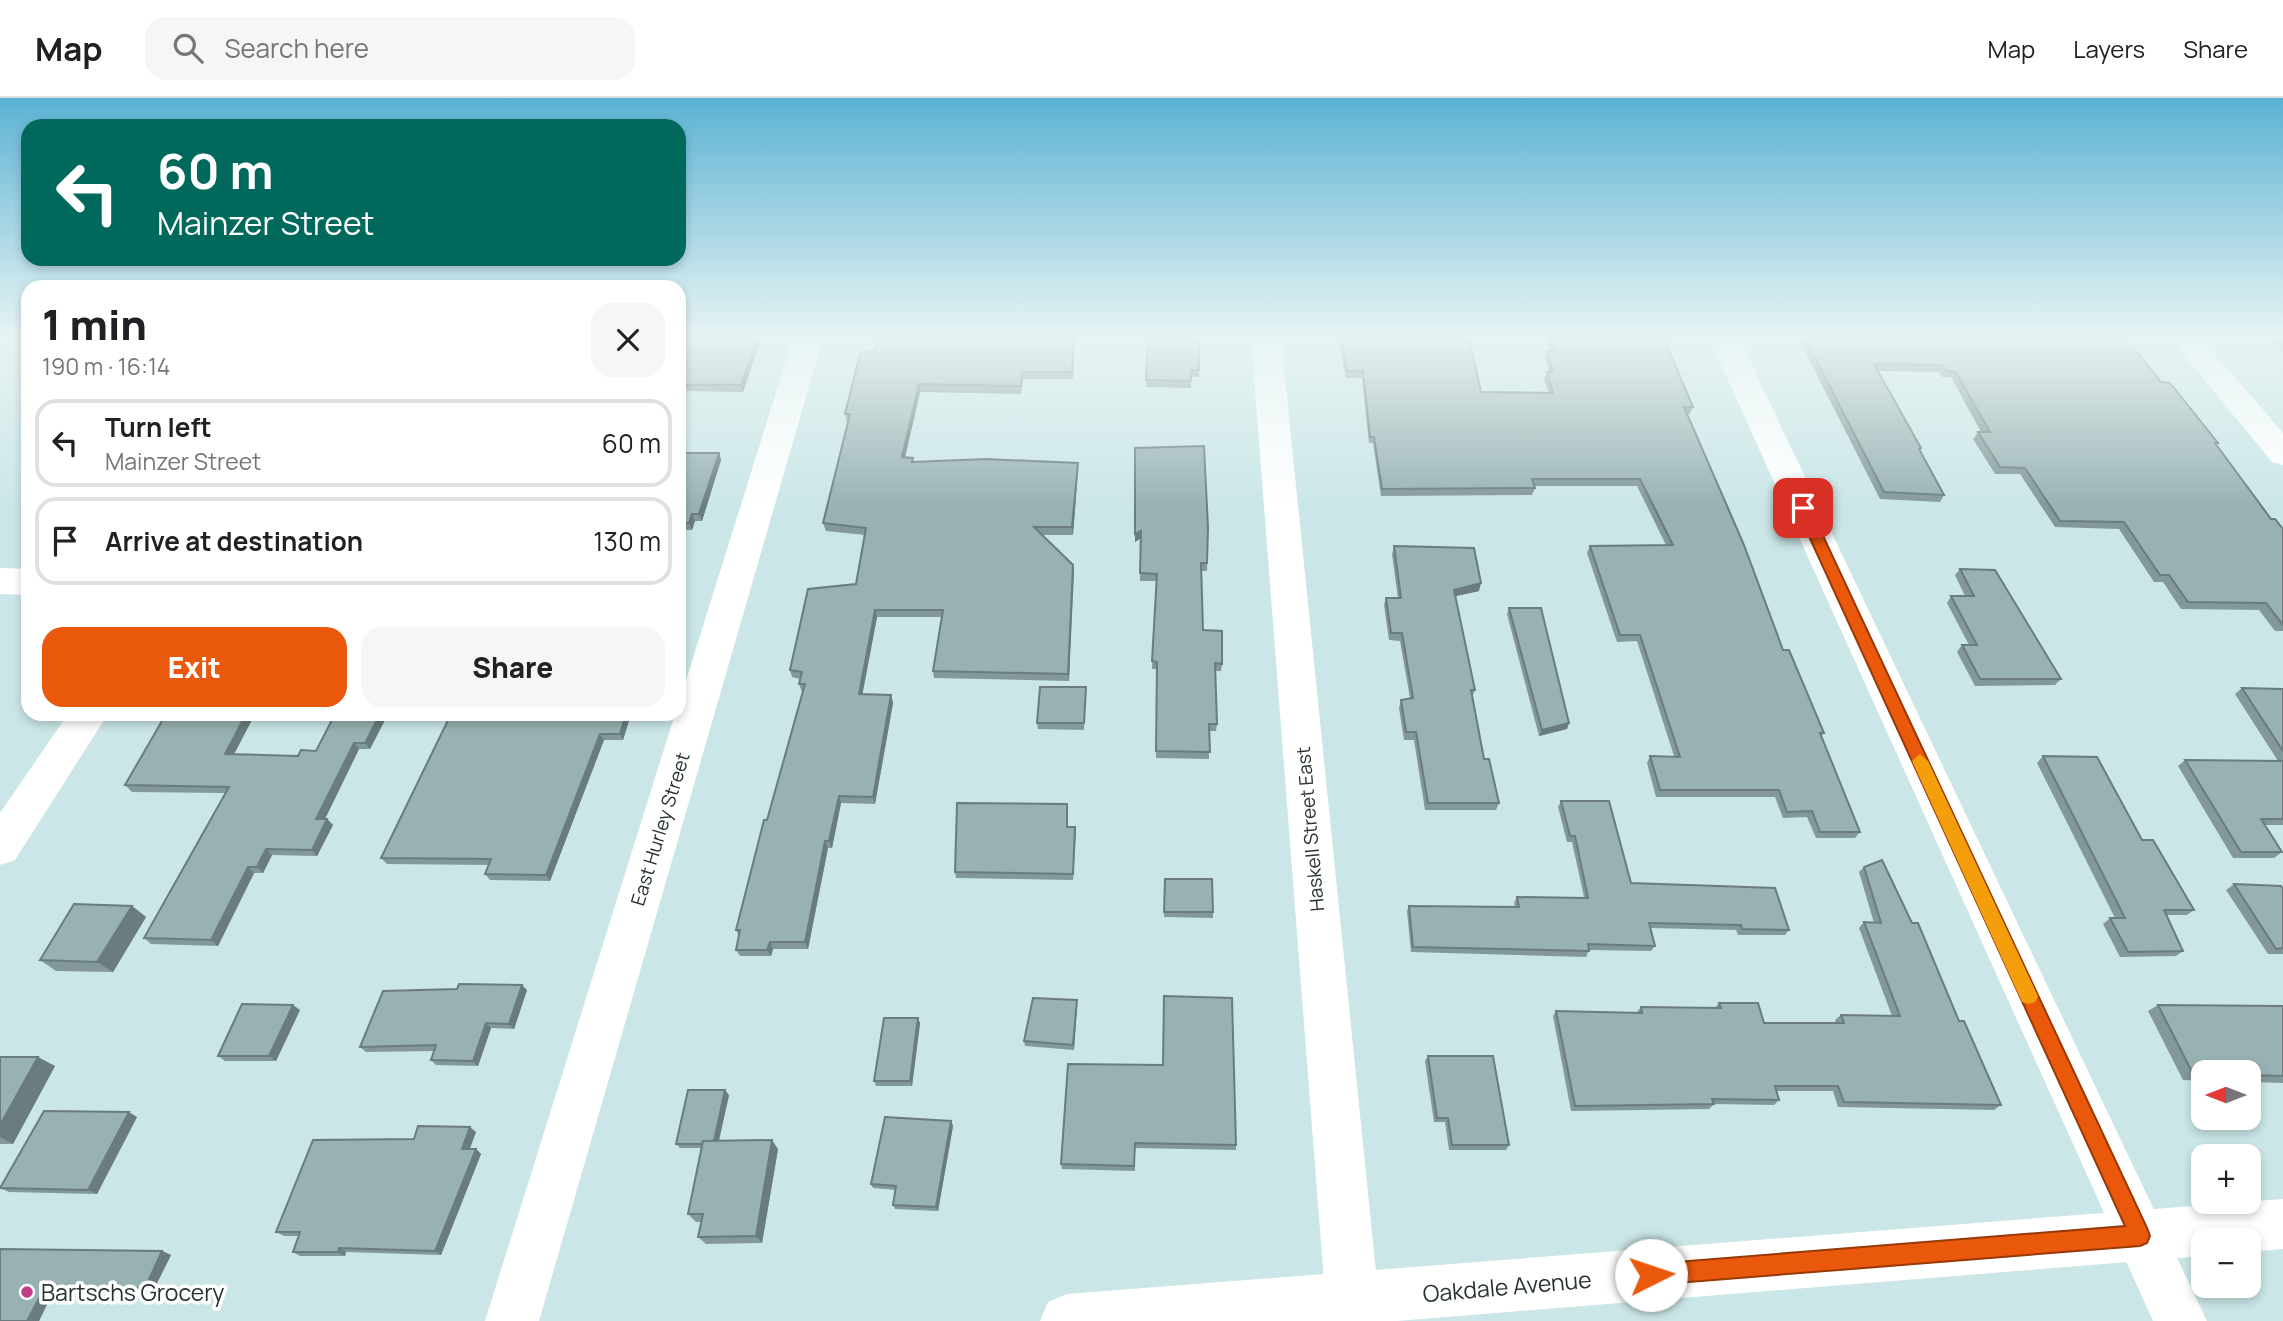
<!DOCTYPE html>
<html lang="en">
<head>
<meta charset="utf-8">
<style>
  :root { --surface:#fff; --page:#f6f6f6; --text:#202124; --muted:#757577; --line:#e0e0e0; --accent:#ea580c }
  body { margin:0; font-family:Manrope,sans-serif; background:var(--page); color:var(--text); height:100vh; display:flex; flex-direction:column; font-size:26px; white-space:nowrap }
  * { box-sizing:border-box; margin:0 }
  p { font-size:23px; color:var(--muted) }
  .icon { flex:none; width:38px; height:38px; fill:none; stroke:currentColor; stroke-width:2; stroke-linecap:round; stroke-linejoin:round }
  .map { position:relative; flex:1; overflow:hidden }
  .details { position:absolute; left:21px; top:182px; width:665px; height:441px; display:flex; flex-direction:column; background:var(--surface); border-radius:21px; box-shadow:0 4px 10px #0003 }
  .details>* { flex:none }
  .top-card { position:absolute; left:21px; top:21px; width:665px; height:147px; border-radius:21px; box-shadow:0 4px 10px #0003; background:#00695c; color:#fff; overflow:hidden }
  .needle { width:46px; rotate:270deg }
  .buttons { position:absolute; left:2191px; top:962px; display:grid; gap:14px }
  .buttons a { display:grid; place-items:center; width:70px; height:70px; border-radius:14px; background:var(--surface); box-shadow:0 4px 10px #0003; font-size:35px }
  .pin { position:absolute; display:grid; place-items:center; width:60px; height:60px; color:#fff; margin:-30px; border-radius:14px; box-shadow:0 4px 10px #0006 }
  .me { position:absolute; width:77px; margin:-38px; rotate:86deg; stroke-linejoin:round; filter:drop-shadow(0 0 5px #0008) }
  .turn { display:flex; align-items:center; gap:24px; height:147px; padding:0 21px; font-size:32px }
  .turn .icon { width:91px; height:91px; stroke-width:2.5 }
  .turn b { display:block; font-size:49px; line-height:60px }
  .round { display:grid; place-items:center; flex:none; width:74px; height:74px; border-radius:21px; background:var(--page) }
  .headline { display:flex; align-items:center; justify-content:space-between; height:119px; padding:0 21px }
  h1 { font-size:42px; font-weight:800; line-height:52px }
  .button { display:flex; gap:14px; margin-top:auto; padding:14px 21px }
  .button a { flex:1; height:80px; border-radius:21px; background:var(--accent); color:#fff; font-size:28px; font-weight:800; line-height:80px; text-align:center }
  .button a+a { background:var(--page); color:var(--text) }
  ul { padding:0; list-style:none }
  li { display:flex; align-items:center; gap:21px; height:88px; margin:0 14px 10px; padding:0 7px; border:4px solid var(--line); border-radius:21px }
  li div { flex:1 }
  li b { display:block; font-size:26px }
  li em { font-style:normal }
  header { display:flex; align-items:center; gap:42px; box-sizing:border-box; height:98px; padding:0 35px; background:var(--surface); border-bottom:2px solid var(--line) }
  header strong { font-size:33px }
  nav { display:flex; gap:38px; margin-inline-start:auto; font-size:24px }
  .search { width:490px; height:63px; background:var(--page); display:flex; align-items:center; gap:18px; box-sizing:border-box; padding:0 24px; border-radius:21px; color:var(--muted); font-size:26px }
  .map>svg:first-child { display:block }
</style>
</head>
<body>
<header>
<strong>Map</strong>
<div class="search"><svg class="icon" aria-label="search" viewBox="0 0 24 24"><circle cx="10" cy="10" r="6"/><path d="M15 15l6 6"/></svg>Search here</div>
<nav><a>Map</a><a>Layers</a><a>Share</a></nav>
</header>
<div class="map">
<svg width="2283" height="1223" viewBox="0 0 2283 1223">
  <rect width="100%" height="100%" fill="#cbe6e7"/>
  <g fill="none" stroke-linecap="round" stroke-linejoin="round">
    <!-- minor -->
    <g fill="#fff" fill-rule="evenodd">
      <path d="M793,240H823L539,1223H485L675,616H679V605Z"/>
      <path d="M1251,240H1281L1381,1223H1327Z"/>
      <path d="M1709,240H1739L2207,1223H2153Z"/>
      <path d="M2170,240H2201L2283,335V367L2272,364Z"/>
      <path d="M0,470L28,471V497L0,496Z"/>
      <path d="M68,616H108L15,762L0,767V715Z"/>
    </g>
    <!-- tertiary -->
    <path fill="#fff" fill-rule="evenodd" d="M2283,1101V1151L2249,1154V1143H2203V1158L1397,1223H1040L1048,1204L1067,1196Z"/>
  </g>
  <!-- wall -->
  <g fill="#839899">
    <path d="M679,240H761L743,294L679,293Z"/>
    <path d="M879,240H1075L1073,281H1023L1021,296L920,294L905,360H913V364L1078,372L1073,437H1042L1073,467L1069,583L934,580L933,573L942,519H877L862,596L891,597L893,605L875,706L841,705L832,750H828L808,851H773L771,858H740L736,852L739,838L736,832L803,594H802L799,586L800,581L792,579L790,572L856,486L865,437L826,433L823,425L848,324H847L845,316L875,251Z"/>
    <path d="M1148,240H1199V279H1191V290L1146,289Z"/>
    <path d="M1338,240H1469L1481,294L1549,295L1544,281L1547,274H1549L1545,260L1547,253H1550L1546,240H1664L1693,309L1690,316H1687L1783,552L1824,635L1821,639L1860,734L1855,740H1816L1807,719L1783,720L1775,699H1656L1647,665L1650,658H1674L1637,543L1617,544L1587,455L1590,448L1666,447L1637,388H1534L1535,390L1532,397L1381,398L1373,345H1369L1362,280H1346Z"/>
    <path d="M1798,240H2126L2161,284L2218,345L2216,347L2271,421L2283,431V533H2275L2259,512L2181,511L2163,484H2154L2119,431L2055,429L2020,376H1995L1973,341L1978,334H1981L1951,279H1942L1939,274L1878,273L1921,350L1920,353L1944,397L1940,404L1880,401Z"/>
    <path d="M2270,240H2283V254Z"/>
    <path d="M1135,350L1208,430L1207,473H1201L1203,532L1222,566L1221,573H1215L1217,626L1216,633H1209V661L1156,660L1157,571H1152L1156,483H1140L1141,440L1135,444Z"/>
    <path d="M679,355H719L721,362L702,423H695L692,432H683L679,458Z"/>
    <path d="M1394,448L1479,493L1455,498L1475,592L1472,599L1484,661L1499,705L1496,712H1425L1414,642H1404L1399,610L1401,602L1410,600L1400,543L1389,542L1384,507L1386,500H1398L1392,456Z"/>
    <path d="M1960,471L2061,581L2055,587L1975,588L1957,554L1962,547H1969L1947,505L1951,498H1965L1955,477Z"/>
    <path d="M1509,510L1569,625L1567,631L1539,638L1507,516Z"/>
    <path d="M1086,589L1084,632L1038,631L1037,625Z"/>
    <path d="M2242,590L2283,591V727H2265L2282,754L2274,760H2233L2178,668L2185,662L2278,663L2235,596Z"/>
    <path d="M255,616L234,656L298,658L316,653L335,616H388L370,651H359L325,721H327L333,727L317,758L272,757L263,775H254L218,848L151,846L144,840L225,695L132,694L125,687Z"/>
    <path d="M631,616L623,642H604L550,783L490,782L485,776L489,767L387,766L381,760Z"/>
    <path d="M2043,658L2142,742L2194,812L2187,817H2166L2183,853L2176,858L2120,859L2103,826L2110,820H2115L2037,665Z"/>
    <path d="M1561,703L1631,785L1789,832L1785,837H1738L1736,832L1651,830L1655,848L1651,853L1589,852L1586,859L1411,854L1407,813L1409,808L1515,809L1514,805L1517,799H1584L1572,744H1567L1558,709Z"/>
    <path d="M1067,706V729H1075L1076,735L1073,782L956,780L955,774Z"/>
    <path d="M1864,769L1959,923L2001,1007L1994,1012L1838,1009L1833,993H1776L1779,1002L1774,1007L1714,1006L1709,1011L1571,1013L1553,918L1556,913L1637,915V914L1641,909L1715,910L1719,905L1764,925H1836L1835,922L1841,917L1892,918L1859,830L1864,824L1874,825L1859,774Z"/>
    <path d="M1165,781L1213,814V820L1164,819Z"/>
    <path d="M2234,786L2283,791V856H2268L2226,792Z"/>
    <path d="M132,808L146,819L113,874L56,873L40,862Z"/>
    <path d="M457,891L527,892L514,931L491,930L478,968L436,967L431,962L434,953L366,954L360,949Z"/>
    <path d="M1077,907L1074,952L1025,948L1024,943Z"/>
    <path d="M2158,907L2283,908V985L2249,984V975H2203V983L2183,982L2148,913Z"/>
    <path d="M300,912L276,963H225L218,958Z"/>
    <path d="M920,925L912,988H876L874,983Z"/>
    <path d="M1428,958L1509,1047L1506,1052H1449L1445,1024H1434L1425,963Z"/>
    <path d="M0,959L55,968L13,1046H0Z"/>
    <path d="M1068,966L1236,1047V1052L1135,1050V1073L1062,1071L1061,1066Z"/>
    <path d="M729,997L719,1043L778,1051L762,1145L706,1146L698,1139L701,1124H696L688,1116L701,1050H680L676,1046Z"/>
    <path d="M137,1019L97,1096L9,1094L0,1090Z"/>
    <path d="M951,1023L953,1028L938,1113L895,1111L893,1107L895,1092L873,1090L871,1086Z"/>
    <path d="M476,1034L469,1051H476L481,1056L441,1157L346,1154L345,1158H300L293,1154L299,1138H284L276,1134L414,1041Z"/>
    <path d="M0,1151L162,1153L171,1157L153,1193L54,1192L39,1223H0Z"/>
  </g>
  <!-- shaded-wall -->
  <g fill="#6a7c7d">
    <path d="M757,240H761L743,294L741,287Z"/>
    <path d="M919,286L920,294L903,367L902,359Z"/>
    <path d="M719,355L721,362L702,423L699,416Z"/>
    <path d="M1078,365V372L1073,437L1072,429Z"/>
    <path d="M692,416L695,423L692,432L689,425Z"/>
    <path d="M680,425L683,432L679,458V432Z"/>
    <path d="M1141,433V440L1135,444V436Z"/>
    <path d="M1073,467L1074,474L1069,583L1068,576Z"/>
    <path d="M1481,485L1479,493L1452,499L1454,492Z"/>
    <path d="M875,512L877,519L861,604L859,596Z"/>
    <path d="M891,597L893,605L875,706L873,699Z"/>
    <path d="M246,616H255L231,662L225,656Z"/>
    <path d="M380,616H388L370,651L365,645Z"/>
    <path d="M626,616H631L623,642L620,636Z"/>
    <path d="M1569,625L1567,631L1539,638L1542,632Z"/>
    <path d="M600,636L604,642L550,783L546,777Z"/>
    <path d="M354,645L359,651L322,727L316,721Z"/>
    <path d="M839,698L841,705L832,750L829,743Z"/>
    <path d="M327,721L333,727L317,758L312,752Z"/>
    <path d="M825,743L828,750L808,851L805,844Z"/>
    <path d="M266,751L272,757L263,775L257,769Z"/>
    <path d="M248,769L254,775L218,848L211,842Z"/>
    <path d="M132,808L146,819L113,874L97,864Z"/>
    <path d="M770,844L773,851L771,858L767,852Z"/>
    <path d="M522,887L527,892L514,931L509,926Z"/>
    <path d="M1077,902V907L1074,952L1073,947Z"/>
    <path d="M293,907L300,912L276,963L269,958Z"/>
    <path d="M918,920L920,925L912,988L910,983Z"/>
    <path d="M486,925L491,930L478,968L473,963Z"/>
    <path d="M38,959L55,968L13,1046L0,1039V1027Z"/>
    <path d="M725,992L729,997L717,1050L714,1046Z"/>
    <path d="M129,1014L137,1019L97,1096L88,1092Z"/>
    <path d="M951,1023L953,1028L938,1113L936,1109Z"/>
    <path d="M470,1029L476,1034L468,1056L462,1051Z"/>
    <path d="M772,1042L778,1051L762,1145L756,1138Z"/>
    <path d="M476,1051L481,1056L441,1157L435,1153Z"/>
    <path d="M339,1150L346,1154L345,1158L338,1154Z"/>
    <path d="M162,1153L171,1157L153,1193L145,1190Z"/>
    <path d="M45,1189L54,1192L39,1223H27Z"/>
  </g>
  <!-- building -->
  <g fill="#98b1b2" stroke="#6a7c7d" stroke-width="2">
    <path d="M679,240H757L741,287H679Z"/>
    <path d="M879,240H1074L1072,274H1022L1021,288L919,286L902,359L913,360L912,364L986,361L1078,365L1072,429H1034L1073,467L1068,576L933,573L943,512H875L859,596L891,597L873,699L839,698L829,743H825L805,844H770L767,852H736L740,832H736L764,722H767L805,586H799L802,574L790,572L808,491L856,486L866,430L823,425L850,316H845L860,256L875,251Z"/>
    <path d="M1148,240H1199V272H1191V283L1146,282Z"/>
    <path d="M1340,240H1469L1481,294L1553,295L1547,274H1553L1547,253H1554L1550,240H1664L1693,309H1684L1744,447L1783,552H1789L1824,635H1820L1860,734H1820L1812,713L1787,714L1779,692H1660L1650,658L1680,659L1640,537H1620L1590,448L1673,447L1640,381H1532L1535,390L1382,391L1374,339H1370L1363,273H1347Z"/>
    <path d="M1805,240H2126L2161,284L2170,285L2218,345H2215L2271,421H2275L2283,431V527L2266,505L2188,504L2169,477H2160L2124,424L2060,423L2025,370L2000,369L1978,334H1990L1955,273H1946L1943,267L1874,266L1921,350L1919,351L1944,397L1884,394Z"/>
    <path d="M1204,348L1208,430L1207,465H1201L1203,532L1222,533V566L1215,565L1217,626H1209L1210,654L1156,653L1157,564L1152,563L1157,476L1140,475L1141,433L1135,436V350Z"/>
    <path d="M679,355H719L699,416H692L689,425H680L679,432Z"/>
    <path d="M1394,448L1474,450L1481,485L1454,492L1475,592H1471L1484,661H1489L1499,705H1428L1416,634H1406L1401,602L1413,600L1402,535H1391L1386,500H1401Z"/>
    <path d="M1960,471L1995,472L2061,581H1980L1962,547H1977L1951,498H1974Z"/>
    <path d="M1509,510H1541L1569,625L1542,632Z"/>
    <path d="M1040,589H1086L1084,625H1037Z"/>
    <path d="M2242,590L2283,591V653Z"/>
    <path d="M166,616H246L225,656L298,658L301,652L316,653L335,616H380L365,645H354L316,721H327L312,752L266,751L257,769H248L211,842L144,840L229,689L125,687Z"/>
    <path d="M451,616H626L620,636H600L546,777L485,776L491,761L381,760Z"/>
    <path d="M2043,658L2097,659L2142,742H2153L2194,812H2164L2183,853L2128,854L2110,820H2125Z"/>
    <path d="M2185,662L2283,663V721H2261L2282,754H2241Z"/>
    <path d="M1561,703H1609L1631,785L1775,790L1789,832L1742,831L1741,827L1649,825L1655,848L1588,846L1589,853L1413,849L1409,808L1519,809L1517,799L1588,800L1575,738H1570Z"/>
    <path d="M957,705L1067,706V729H1075L1073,776L955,774Z"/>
    <path d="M1882,762L1912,825H1918L1959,923H1964L2001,1007L1844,1004L1838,988H1775L1779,1002L1712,1001L1714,1006L1575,1008L1556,913L1642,915L1641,909L1721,910L1719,905H1758L1764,925H1844L1841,917L1900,918L1864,824L1881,825L1864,769Z"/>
    <path d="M1165,781H1212L1213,814H1164Z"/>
    <path d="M2234,786L2281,788L2283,791V850L2276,851Z"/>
    <path d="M74,806L132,808L97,864L40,862Z"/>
    <path d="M459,886L522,887L509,926L486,925L473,963L431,962L436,947L360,949L383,893L457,891Z"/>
    <path d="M1164,898L1232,900L1236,1047L1135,1045L1134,1068L1061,1066L1068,966L1163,967Z"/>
    <path d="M1033,900L1077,902L1073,947L1024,943Z"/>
    <path d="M242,906L293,907L269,958H218Z"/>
    <path d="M2158,907L2283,908V978L2249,977V975L2193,976Z"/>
    <path d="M884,920H918L910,983H874Z"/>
    <path d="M1428,958H1493L1509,1047H1452L1448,1020H1437Z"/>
    <path d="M0,959H38L0,1027Z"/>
    <path d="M688,992H725L714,1043H703L702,1046H676Z"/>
    <path d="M44,1013L129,1014L88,1092L0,1090Z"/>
    <path d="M885,1019L951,1023L936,1109L893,1107L896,1088L871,1086Z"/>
    <path d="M418,1028L470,1029L462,1051H476L435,1153L339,1150L338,1154H293L300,1134H276L313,1042L414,1041Z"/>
    <path d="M772,1042L756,1138L698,1139L703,1116H688L703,1043Z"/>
    <path d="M0,1151L162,1153L145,1190L45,1189L27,1223H0Z"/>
  </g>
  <!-- sky -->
  <linearGradient id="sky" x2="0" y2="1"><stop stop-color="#5bb2d3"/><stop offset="0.58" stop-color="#e8f4f4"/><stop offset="1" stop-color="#e8f4f4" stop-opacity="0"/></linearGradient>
  <rect width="2283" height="411" fill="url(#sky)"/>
  <!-- route -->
  <path fill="#ea580c" stroke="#983908" stroke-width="2" d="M1803,405L1810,410L2147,1130L2150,1138L2147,1145L2140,1148L1651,1187L1643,1184L1640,1177L1643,1169L1651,1166L2125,1128L1796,410Z"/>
  <!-- slow -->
  <path fill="#f59e0b" d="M1920,656L1928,663L2035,892L2038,898L2035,904L2029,906L2022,904L1912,663Z"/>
  <!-- markers -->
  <circle fill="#c03e88" stroke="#fff" stroke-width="2.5" cx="27" cy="1194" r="7"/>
  <g text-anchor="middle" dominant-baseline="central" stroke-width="7" stroke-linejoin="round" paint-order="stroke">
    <!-- street labels -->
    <g font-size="19" fill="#293334" stroke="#fff">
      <text transform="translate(660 731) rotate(-73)">East Hurley Street</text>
      <text transform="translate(1310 731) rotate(-95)">Haskell Street East</text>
    </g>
    <!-- near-street labels -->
    <g font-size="23" fill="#293334" stroke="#fff">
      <text transform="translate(1507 1188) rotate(-5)">Oakdale Avenue</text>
    </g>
    <!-- near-poi labels -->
    <g font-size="23" fill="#293334" stroke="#fff" text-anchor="start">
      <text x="41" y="1194">Bartschs Grocery</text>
    </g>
  </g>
</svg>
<div class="buttons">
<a><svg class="needle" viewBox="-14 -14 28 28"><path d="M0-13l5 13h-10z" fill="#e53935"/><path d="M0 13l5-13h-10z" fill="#757577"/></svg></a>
<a>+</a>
<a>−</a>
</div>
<div class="pin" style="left:1803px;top:410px;background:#d93025"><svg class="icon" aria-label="arrive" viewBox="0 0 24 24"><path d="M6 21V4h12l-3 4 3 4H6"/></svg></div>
<svg class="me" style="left:1651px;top:1177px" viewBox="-20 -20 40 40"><circle r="19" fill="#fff"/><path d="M0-13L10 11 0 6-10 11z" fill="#ea580c"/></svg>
<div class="top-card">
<div class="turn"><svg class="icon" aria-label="left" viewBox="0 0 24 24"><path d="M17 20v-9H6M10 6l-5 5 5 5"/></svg><div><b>60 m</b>Mainzer Street</div></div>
</div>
<section class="details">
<div class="headline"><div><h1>1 min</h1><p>190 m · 16:14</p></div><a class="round"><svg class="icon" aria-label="close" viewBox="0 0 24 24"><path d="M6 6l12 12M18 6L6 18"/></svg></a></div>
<ul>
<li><svg class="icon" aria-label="left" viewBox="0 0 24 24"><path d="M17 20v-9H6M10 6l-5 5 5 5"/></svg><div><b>Turn left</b><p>Mainzer Street</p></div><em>60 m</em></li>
<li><svg class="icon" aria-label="arrive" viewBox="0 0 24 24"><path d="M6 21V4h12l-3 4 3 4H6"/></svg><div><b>Arrive at destination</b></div><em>130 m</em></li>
</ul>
<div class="button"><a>Exit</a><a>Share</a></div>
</section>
</div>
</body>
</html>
